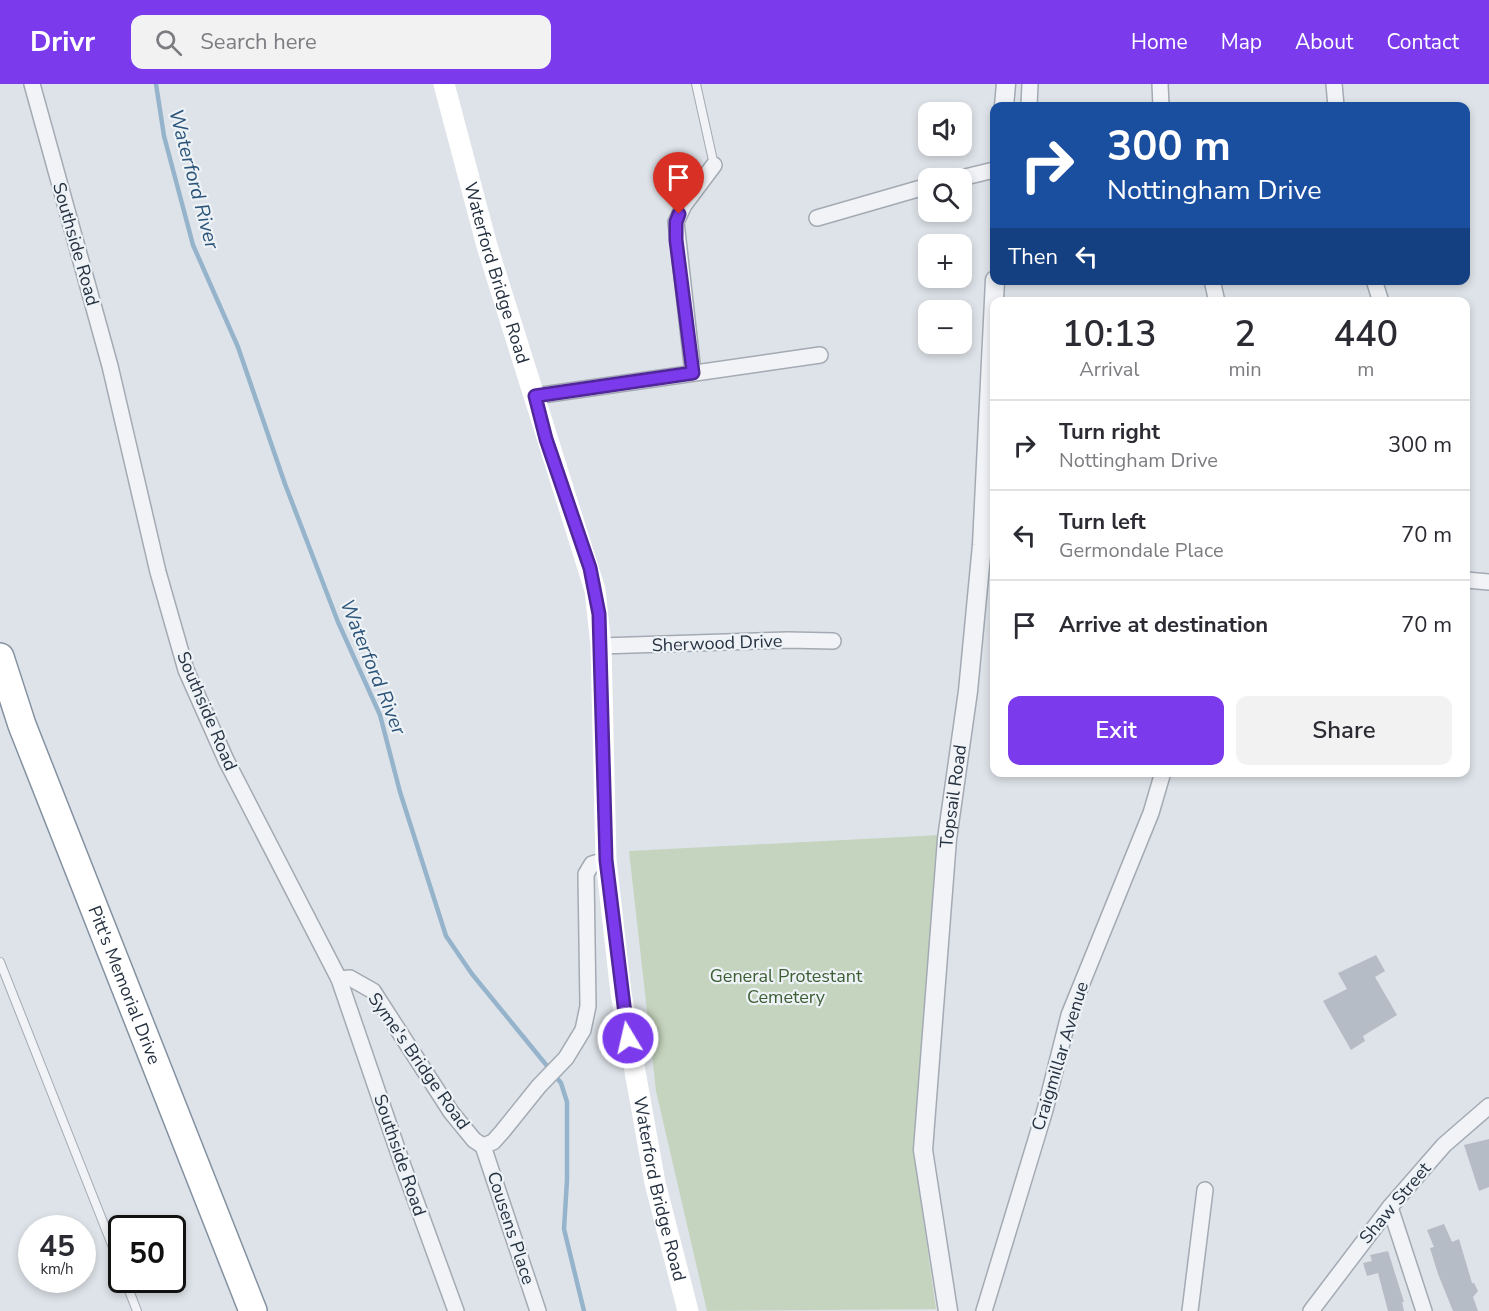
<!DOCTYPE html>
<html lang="en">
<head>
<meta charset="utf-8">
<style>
  :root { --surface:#fff; --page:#f2f2f3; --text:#2b2b33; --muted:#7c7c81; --line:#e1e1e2; --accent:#7c3aed }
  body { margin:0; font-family:"Nunito Sans",sans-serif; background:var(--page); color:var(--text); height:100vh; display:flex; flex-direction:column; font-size:22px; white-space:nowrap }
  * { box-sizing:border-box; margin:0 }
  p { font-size:20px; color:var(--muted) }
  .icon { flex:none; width:33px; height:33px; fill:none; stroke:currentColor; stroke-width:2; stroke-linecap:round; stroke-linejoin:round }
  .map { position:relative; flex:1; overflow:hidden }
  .sheet { position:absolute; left:990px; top:213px; width:480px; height:480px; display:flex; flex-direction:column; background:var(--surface); border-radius:12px; box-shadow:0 3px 9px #0003 }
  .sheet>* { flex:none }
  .banner { position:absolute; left:990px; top:18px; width:480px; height:183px; border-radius:12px; box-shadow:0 3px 9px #0003; background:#1a4fa0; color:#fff; overflow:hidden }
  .tools { position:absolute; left:918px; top:18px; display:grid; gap:12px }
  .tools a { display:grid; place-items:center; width:54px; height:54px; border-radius:12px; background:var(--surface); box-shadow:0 3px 9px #0003; font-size:30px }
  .speed { position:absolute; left:18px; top:1131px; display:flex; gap:12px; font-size:30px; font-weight:700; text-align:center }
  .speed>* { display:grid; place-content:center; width:78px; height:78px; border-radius:50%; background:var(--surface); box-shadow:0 3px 9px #0003; line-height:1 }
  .speed small { font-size:15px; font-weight:400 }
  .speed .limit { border:3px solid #111; border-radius:9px; background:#fff; color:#111 }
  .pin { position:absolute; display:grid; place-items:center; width:51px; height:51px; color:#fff; margin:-62px -26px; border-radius:50% 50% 50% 0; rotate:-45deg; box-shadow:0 0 6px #0007 }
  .pin .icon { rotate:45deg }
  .me { position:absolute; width:66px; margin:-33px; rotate:351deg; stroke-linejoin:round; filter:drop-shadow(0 0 4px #0008) }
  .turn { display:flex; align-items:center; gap:21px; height:126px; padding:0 18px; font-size:27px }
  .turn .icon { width:78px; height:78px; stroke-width:2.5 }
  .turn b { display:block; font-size:42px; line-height:51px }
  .then { display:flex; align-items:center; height:57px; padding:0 18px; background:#0003; gap:12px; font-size:22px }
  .eta { display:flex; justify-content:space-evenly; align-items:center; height:102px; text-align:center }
  .eta b { font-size:36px; font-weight:600; line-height:42px }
  .button { display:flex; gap:12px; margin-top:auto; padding:12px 18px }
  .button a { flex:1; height:69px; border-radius:12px; background:var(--accent); color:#fff; font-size:24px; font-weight:600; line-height:69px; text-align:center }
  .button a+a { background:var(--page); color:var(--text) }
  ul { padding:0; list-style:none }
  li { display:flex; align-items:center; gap:18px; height:90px; padding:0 18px; border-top:2px solid var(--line) }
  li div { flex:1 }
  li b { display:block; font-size:22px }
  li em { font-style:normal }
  header { display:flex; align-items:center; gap:36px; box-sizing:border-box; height:84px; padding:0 30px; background:var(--accent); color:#fff }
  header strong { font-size:28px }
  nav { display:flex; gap:33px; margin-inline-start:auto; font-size:21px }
  .search { width:420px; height:54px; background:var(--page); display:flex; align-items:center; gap:15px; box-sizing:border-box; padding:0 21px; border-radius:12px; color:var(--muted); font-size:22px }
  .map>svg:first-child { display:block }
</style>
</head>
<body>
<header>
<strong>Drivr</strong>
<div class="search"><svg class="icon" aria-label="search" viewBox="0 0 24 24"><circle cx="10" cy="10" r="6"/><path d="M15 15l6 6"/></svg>Search here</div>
<nav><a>Home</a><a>Map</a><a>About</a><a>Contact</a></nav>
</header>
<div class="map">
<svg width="1489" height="1227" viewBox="0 0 1489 1227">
  <rect width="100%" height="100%" fill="#dee3e9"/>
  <!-- green -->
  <path fill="#c5d4be" d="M940,751L914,1069L936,1225L707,1227L656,1007L629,767Z"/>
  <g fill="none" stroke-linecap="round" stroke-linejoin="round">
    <!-- stream -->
    <path stroke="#95b4cc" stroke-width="4.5" d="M156,0L164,52L193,161L238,263L285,400L338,538L380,631L400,708L446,852L472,890L561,999L567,1018V1096L564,1145L584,1227"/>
  </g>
  <!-- building -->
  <g fill="#b5bcc6">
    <path d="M1376,871L1385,887L1375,893L1397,931L1363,952L1365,957L1351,966L1323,917L1347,905L1338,889Z"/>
    <path d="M1489,1055V1103L1479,1107L1464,1061Z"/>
    <path d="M1444,1140L1452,1158L1459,1155L1472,1199H1474L1478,1207L1473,1213L1478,1227H1453L1438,1190L1430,1164L1434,1163L1427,1146Z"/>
    <path d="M1388,1167L1404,1218H1402L1404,1227H1388L1378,1189L1367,1192L1363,1179L1372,1177L1370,1171Z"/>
  </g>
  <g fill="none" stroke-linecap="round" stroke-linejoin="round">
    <!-- service casing -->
    <g stroke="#a3aab3" stroke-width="10">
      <g id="service">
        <path d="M696,0L714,81"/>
        <path d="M0,878L122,1186"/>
        <path d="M125,1196L137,1227"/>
      </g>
    </g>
    <!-- minor casing -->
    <g stroke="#a3aab3" stroke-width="18">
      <g id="minor">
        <path d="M32,0L110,282L158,488L186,586L226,676L339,895L403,1082L456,1227"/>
        <path d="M1160,0L1161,22"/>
        <path d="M1334,0L1336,22"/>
        <path d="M1029,22L1030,0"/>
        <path d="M961,94L994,86"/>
        <path d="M817,134L928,102"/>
        <path d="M1212,196L1217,218"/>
        <path d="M1374,196L1381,218"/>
        <path d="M693,289L676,138L684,121L714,81"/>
        <path d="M535,312L820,271"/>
        <path d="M1466,496L1489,498"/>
        <path d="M601,562L788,556L833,557"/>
        <path d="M339,895L350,894L373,907L451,1028L474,1056L483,1062L493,1058L502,1048L539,1002L566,974L583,946L588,922L586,790L592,780L606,776"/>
        <path d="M483,1062L538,1227"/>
        <path d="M1390,1123L1424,1227"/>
        <path d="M984,1227L1045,1026L1069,931L1151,729L1163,688"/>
        <path d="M1190,1227L1205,1106"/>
        <path d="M1311,1227L1390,1123L1444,1061L1489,1022"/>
      </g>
    </g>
    <!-- tertiary casing -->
    <g stroke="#a3aab3" stroke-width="21">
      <g id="tertiary">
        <path d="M1004,22L1006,0"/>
        <path id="s1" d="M948,1227L923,1066L947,755L968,607L982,461L995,196"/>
      </g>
    </g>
    <!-- motorway casing -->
    <g stroke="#8491a1" stroke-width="30">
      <g id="motorway">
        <path id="s3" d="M0,573L22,641L253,1227"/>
      </g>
    </g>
    <!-- service -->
    <use href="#service" stroke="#f1f3f7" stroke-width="8"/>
    <!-- minor -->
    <use href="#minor" stroke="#f1f3f7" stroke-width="15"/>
    <!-- tertiary -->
    <use href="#tertiary" stroke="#f1f3f7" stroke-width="18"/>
    <!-- secondary -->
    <path stroke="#fff" stroke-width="21" id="s2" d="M444,0L487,162L595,506L601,562L606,776L621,909L655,1099L688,1227"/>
    <!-- motorway -->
    <use href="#motorway" stroke="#fff" stroke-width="27"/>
  </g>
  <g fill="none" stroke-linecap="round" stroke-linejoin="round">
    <!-- route casing -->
    <g stroke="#51269a" stroke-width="15">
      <path id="route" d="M628,954L606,776L599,530L590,484L546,355L535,312L693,289L676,156V138L679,130"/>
    </g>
    <!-- route -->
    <use href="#route" stroke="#7c3aed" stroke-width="10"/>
  </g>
  <g text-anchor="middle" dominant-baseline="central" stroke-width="4.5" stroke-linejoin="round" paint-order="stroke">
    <!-- street labels -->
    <g font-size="18" fill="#263241" stroke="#edf2f6">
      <text transform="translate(76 160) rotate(74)">Southside Road</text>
      <text stroke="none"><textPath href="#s2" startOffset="196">Waterford Bridge Road</textPath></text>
      <text transform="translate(717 559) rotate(-2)">Sherwood Drive</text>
      <text transform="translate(207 627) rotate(67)">Southside Road</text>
      <text stroke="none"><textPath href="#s1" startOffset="518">Topsail Road</textPath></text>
      <text stroke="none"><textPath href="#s3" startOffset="351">Pitt's Memorial Drive</textPath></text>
      <text transform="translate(1060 972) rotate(-73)">Craigmillar Avenue</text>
      <text transform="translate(419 977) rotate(55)">Syme's Bridge Road</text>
      <text transform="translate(400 1071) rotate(71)">Southside Road</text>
      <text stroke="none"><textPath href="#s2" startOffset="1132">Waterford Bridge Road</textPath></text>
      <text transform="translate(1395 1119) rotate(-50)">Shaw Street</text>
      <text transform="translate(511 1144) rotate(72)">Cousens Place</text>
    </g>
    <!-- park labels -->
    <g font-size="18" fill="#3d5e32" stroke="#edf2f6">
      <text x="786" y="892">General Protestant<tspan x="786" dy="21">Cemetery</tspan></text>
    </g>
    <!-- water labels -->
    <g font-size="20" font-style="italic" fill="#2c5478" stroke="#edf2f6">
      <text transform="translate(194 95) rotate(75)">Waterford River</text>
      <text transform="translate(373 583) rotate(68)">Waterford River</text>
    </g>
  </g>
</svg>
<div class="tools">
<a><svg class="icon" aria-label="sound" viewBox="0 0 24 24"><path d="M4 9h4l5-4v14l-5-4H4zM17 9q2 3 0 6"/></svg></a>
<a><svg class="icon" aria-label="search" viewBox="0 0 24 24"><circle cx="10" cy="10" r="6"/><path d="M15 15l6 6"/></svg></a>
<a>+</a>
<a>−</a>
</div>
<div class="speed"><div>45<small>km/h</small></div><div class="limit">50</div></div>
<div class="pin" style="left:679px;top:130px;background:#d93025"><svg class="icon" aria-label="arrive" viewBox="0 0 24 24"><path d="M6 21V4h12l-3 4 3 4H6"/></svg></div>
<svg class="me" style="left:628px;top:954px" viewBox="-20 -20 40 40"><circle r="17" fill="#7c3aed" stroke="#fff" stroke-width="3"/><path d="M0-11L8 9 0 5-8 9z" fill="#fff"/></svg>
<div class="banner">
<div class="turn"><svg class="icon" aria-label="right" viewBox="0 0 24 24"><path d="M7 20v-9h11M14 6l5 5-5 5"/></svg><div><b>300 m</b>Nottingham Drive</div></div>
<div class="then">Then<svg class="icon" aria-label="left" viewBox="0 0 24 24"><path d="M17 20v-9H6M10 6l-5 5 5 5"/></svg></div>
</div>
<section class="sheet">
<div class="eta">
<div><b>10:13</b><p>Arrival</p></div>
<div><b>2</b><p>min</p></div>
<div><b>440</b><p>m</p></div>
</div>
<ul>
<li><svg class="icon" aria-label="right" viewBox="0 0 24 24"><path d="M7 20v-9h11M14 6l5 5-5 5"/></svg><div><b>Turn right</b><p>Nottingham Drive</p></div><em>300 m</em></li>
<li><svg class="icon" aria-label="left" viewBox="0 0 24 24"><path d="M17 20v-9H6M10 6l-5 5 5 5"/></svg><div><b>Turn left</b><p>Germondale Place</p></div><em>70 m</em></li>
<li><svg class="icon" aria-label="arrive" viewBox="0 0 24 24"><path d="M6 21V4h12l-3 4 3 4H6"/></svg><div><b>Arrive at destination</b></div><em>70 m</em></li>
</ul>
<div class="button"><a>Exit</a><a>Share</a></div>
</section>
</div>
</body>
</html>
